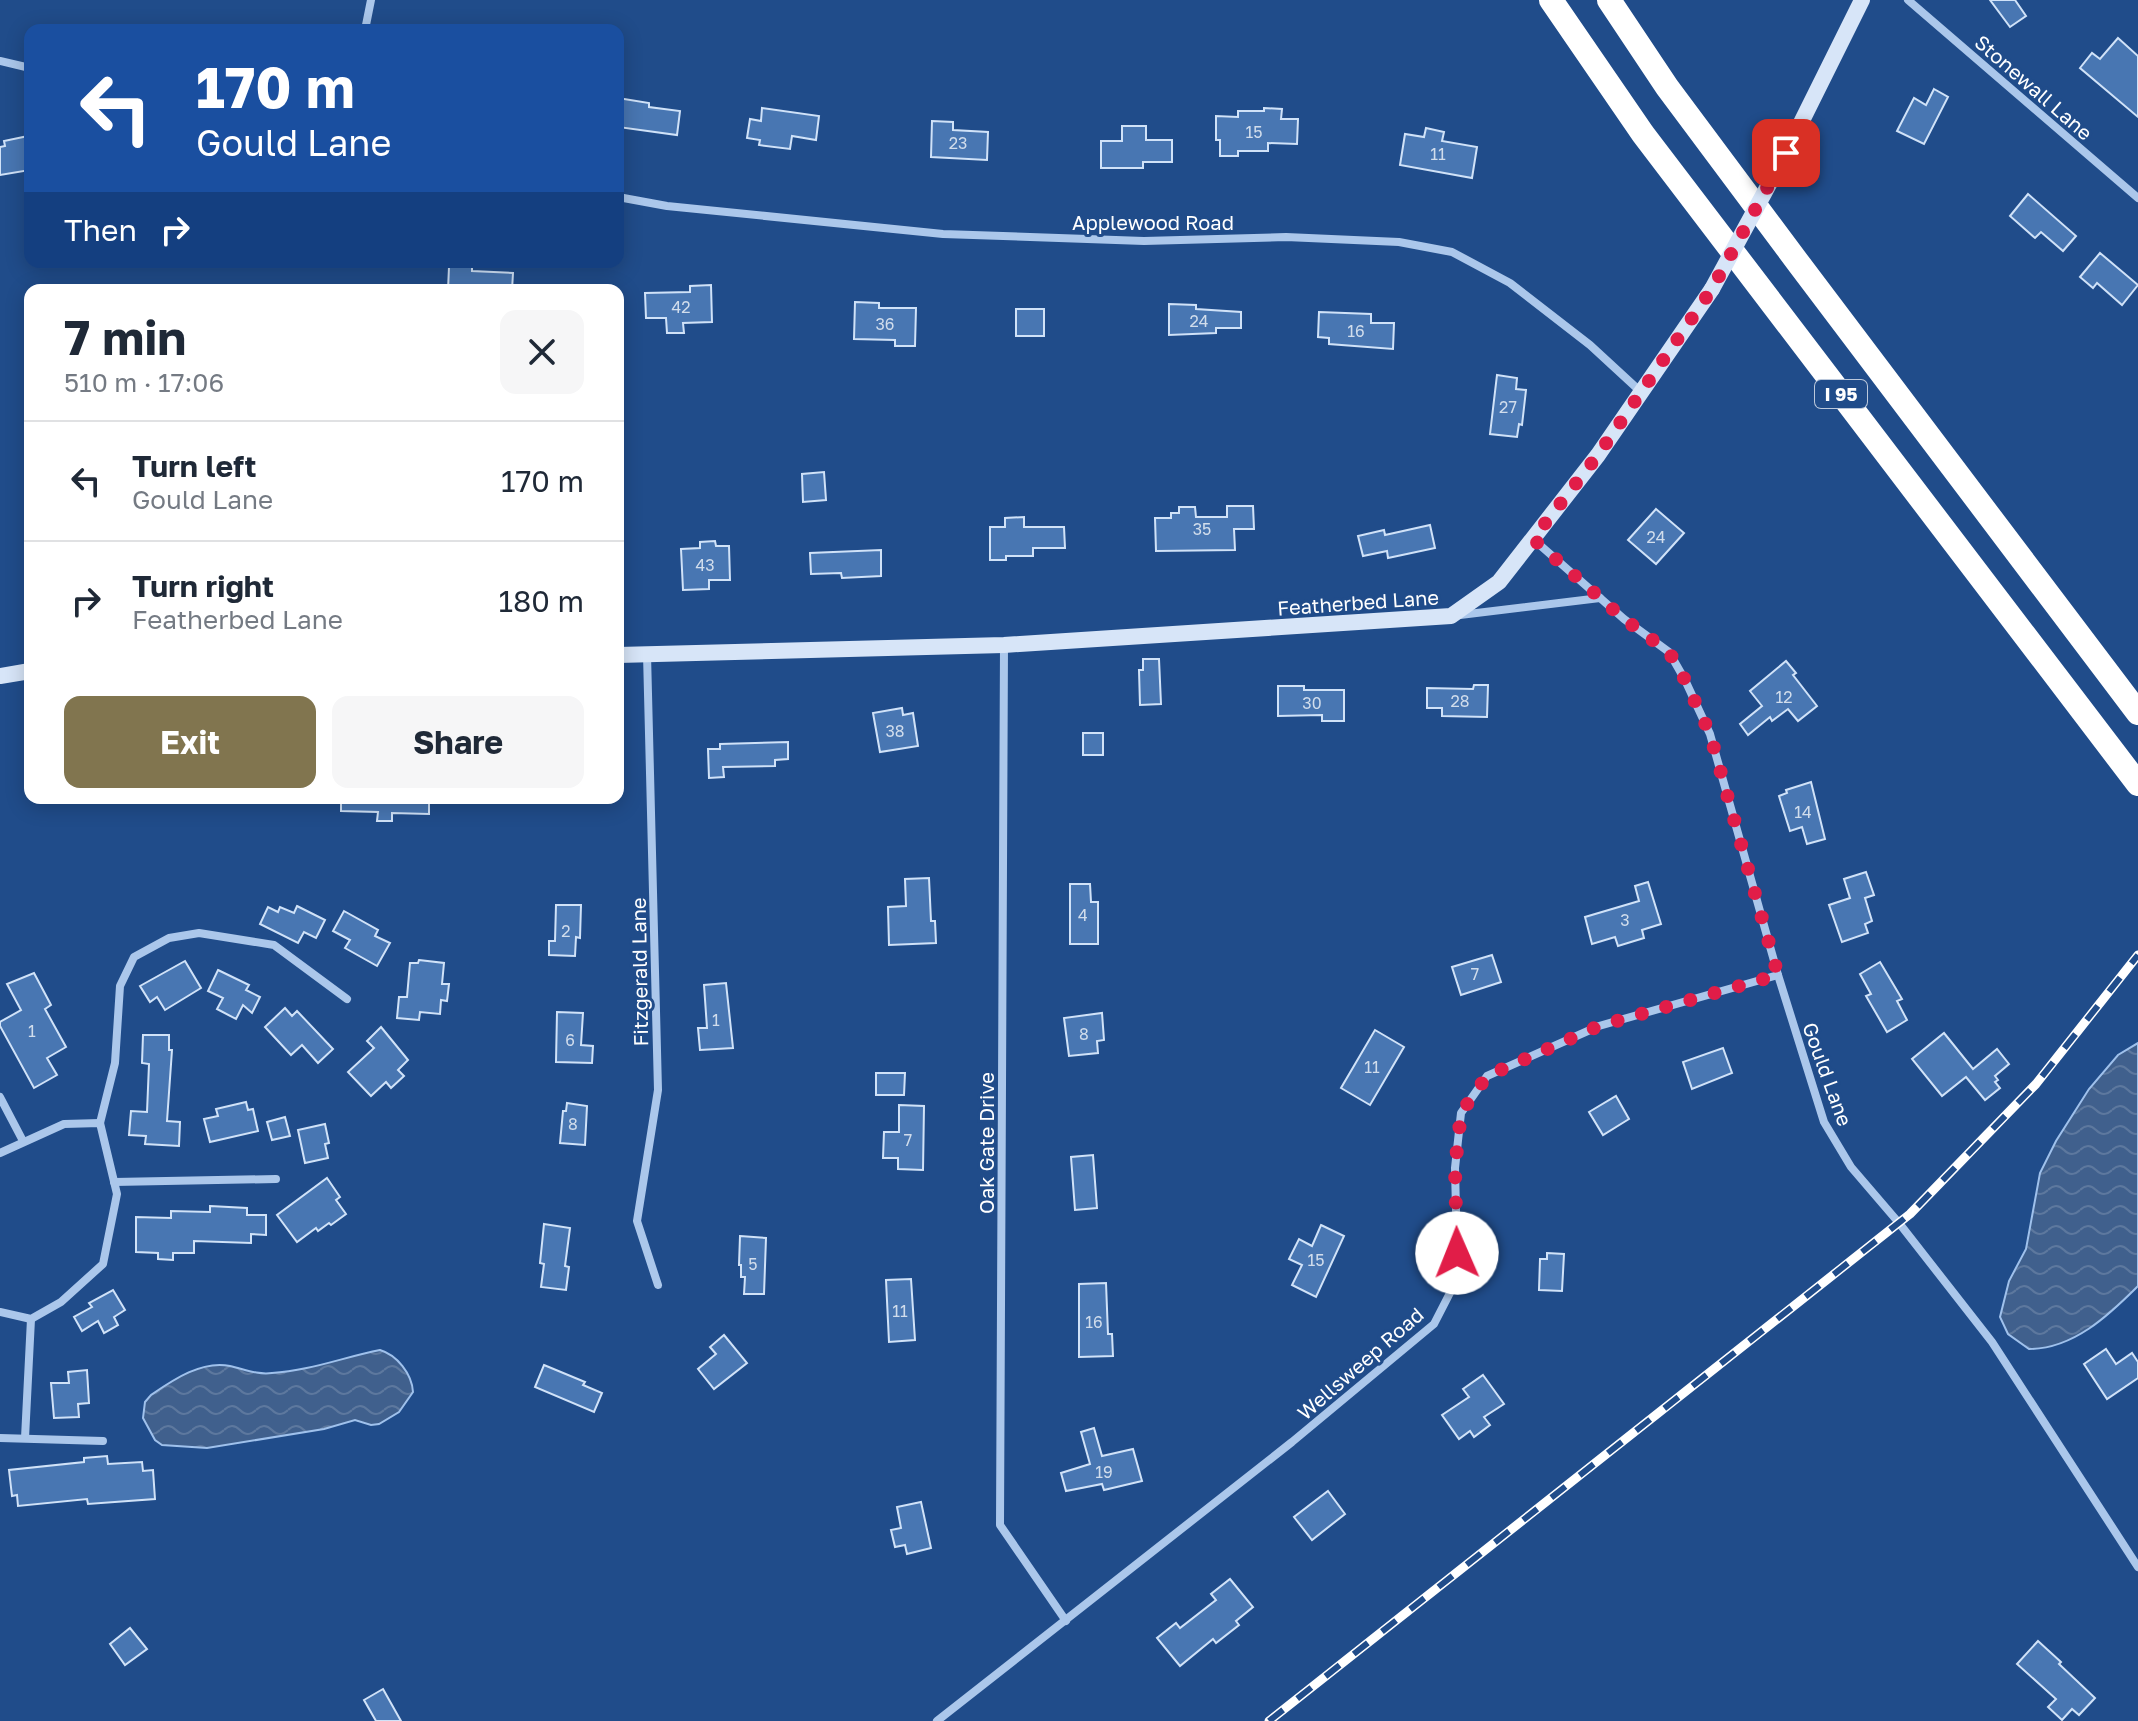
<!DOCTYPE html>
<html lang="en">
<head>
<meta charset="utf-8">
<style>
  :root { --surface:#fff; --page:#f6f6f7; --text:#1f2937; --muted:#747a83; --line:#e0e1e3; --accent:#81754f }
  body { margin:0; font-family:"Golos Text",sans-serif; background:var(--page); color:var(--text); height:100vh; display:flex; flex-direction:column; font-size:30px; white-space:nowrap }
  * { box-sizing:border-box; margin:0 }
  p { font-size:26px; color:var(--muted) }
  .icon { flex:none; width:44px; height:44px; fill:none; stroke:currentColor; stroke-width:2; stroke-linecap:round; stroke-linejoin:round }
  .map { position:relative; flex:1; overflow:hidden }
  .side { position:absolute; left:24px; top:284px; width:600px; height:520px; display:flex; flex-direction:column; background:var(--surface); border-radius:16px; box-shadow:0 4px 20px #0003 }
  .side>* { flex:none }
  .hud { position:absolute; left:24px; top:24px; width:600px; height:244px; border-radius:16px; box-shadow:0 4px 20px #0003; background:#1a4fa0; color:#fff; overflow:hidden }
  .pin { position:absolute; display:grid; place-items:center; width:68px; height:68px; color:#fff; margin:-34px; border-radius:16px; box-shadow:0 4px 12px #0006 }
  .me { position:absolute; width:88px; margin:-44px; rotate:359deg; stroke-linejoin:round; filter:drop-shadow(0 0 6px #0008) }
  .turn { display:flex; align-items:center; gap:28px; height:168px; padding:0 40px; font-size:36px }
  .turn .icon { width:104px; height:104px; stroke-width:2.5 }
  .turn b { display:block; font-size:56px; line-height:68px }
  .then { display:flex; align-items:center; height:76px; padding:0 40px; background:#0003; gap:16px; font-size:30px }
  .round { display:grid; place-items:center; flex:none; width:84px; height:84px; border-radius:16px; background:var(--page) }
  .summary { display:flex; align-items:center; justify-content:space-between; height:136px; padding:0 40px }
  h1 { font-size:48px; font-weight:700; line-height:60px }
  .button { display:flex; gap:16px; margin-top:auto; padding:16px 40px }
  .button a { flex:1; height:92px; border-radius:16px; background:var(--accent); color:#fff; font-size:32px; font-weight:700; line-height:92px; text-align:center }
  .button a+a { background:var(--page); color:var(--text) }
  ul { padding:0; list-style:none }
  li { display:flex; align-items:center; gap:24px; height:120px; padding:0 40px; border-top:2px solid var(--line) }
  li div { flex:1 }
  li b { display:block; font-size:30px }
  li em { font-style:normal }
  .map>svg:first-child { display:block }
</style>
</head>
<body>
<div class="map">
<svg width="2138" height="1721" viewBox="0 0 2138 1721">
  <defs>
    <pattern id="water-waves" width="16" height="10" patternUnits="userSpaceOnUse" patternTransform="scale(2)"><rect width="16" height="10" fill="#40608d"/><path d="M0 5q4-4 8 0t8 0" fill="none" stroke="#5d789e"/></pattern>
  </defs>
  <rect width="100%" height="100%" fill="#204c8a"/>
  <!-- water -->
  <g fill="url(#water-waves)" stroke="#9fc1ec" stroke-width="2">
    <path d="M2138,1043V1286C2108,1316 2073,1349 2029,1349L2008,1334L2000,1317L2009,1281L2026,1249L2040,1173L2056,1141L2089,1089L2118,1055Z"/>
    <path d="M380,1350C397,1355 412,1374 413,1392L399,1412L379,1424L371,1425L355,1420L324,1429L207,1448L162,1445L155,1440L143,1418L145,1402L151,1395C173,1380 202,1360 230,1366C244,1369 257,1375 272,1373C309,1371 344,1357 380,1350Z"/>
  </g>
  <!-- building -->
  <g fill="#4876b2" stroke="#d0e2f8" stroke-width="2">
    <path d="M1990,0H2015L2026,16L2010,27Z"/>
    <path d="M2118,38L2138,56V117L2080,68L2092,53L2100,59Z"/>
    <path d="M1934,89L1948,97L1924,144L1897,131L1914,98L1926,105Z"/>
    <path d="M618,98L649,103V107L680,111L677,135L618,127Z"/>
    <path d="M762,108L819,116L816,140L792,136L790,149L759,145L760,140L747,138L750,119L761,121Z"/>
    <path d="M1264,108L1282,109L1281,119H1298L1297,144L1268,143V151H1238V156H1220V140H1216V116L1238,117V111H1264Z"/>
    <path d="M932,121L953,122V130L988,132L987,160L931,157Z"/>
    <path d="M1122,126H1146V140H1172V162H1143V168H1101V141H1122Z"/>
    <path d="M1426,128L1444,132L1442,141L1477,147L1472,178L1400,165L1405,134L1424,137Z"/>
    <path d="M28,136L30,170L0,175V147L5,146L4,141Z"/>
    <path d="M2028,194L2076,236L2063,251L2041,232L2035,238L2010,216Z"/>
    <path d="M2100,253L2138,285L2122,305L2097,283L2093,288L2080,277Z"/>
    <path d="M449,267H472V271L513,273L512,290H448Z"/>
    <path d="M711,285L712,322L683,323L684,333H667L666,318H646L645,293L690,292V286Z"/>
    <path d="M855,302L879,303V308H916L915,346H895V340L854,339Z"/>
    <path d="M1169,304L1196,305V309L1241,312V328H1216V333L1169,335Z"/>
    <rect x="1016" y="309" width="28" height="27"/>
    <path d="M1319,312L1371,314V323H1394L1393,349L1329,344V338L1318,337Z"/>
    <path d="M1497,375L1517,378L1516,389L1526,390L1522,425L1519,424L1517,437L1490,434Z"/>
    <path d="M824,472L826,500L803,502L802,474Z"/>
    <path d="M1227,506H1253L1254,529H1234L1235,550L1156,551L1155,518H1171V513H1179V507H1195L1196,517H1227Z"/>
    <path d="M1656,509L1684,533L1656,564L1628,540Z"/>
    <path d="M1024,517V527H1064L1065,548H1033V556H1006V560H990V527H1005V518Z"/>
    <path d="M1430,525L1435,548L1388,558L1387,551L1363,556L1358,536L1384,530L1385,535Z"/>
    <path d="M715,541L716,546H729L730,580H709V589L683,590L681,549L700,548V542Z"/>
    <path d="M881,550V576L842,578L841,573L811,574L810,553Z"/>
    <path d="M1143,659H1159L1161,704L1140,705L1139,670H1143Z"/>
    <path d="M1786,661L1796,673L1793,675L1817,706L1798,721L1788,709L1772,721L1770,717L1748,735L1740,724L1762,706L1750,691Z"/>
    <path d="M1474,685H1488L1487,717L1442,716V708H1427V688L1473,689Z"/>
    <path d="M1278,686H1304V690H1344V721H1322V715L1278,716Z"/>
    <path d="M902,708L903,715L913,713L918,746L880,752L873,713Z"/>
    <rect x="1083" y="733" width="20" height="22"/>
    <path d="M788,742V759L775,760V766L723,767L724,777L709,778L708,749H720V744Z"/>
    <path d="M1811,782L1825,839L1807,844L1802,827L1790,831L1779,796L1787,793L1786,790Z"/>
    <path d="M341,798H429V814L392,813V821H377L378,812L341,811Z"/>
    <path d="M1866,872L1874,895L1865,898L1872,921L1865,924L1868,933L1842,942L1829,905L1850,898L1844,879Z"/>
    <path d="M929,878L931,921H935L936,943L889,945L888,907L906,906L905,879Z"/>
    <path d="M1648,882L1661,924L1642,930L1644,938L1618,946L1615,937L1592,944L1585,917L1639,901L1635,886Z"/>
    <path d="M1070,884H1090L1091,902H1098V944H1070Z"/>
    <path d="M556,905H581L580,938L576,937L575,956L549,955V941H555Z"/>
    <path d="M297,906L325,920L316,938L304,932L298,943L260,924L268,907L278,912L280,907L294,913Z"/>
    <path d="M344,911L378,930L375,936L390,943L377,966L345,948L350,940L333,931Z"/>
    <path d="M1492,955L1501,982L1461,995L1452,967Z"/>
    <path d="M419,960L444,963L442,984H449L447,1001L441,1000L440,1014L420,1012L419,1020L397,1018L399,997H407L410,963H418Z"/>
    <path d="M185,961L201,988L165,1010L157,997L150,1002L140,986Z"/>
    <path d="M1880,962L1902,999L1897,1001L1907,1020L1887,1032L1866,996L1871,994L1860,974Z"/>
    <path d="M218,970L249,985L246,990L260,997L252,1013L243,1005L236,1019L217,1009L223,998L208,991Z"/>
    <path d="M34,973L51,1005L45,1009L66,1047L47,1058L57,1075L34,1088L0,1026V1022L21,1010L7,984Z"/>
    <path d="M726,983L733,1048L700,1050L698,1028H707L704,985Z"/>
    <path d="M285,1008L292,1016L297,1011L333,1049L318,1063L302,1045L291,1055L265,1027Z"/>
    <path d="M557,1012L583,1013L581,1045L593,1046L592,1063L556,1062Z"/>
    <path d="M1102,1013L1104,1040L1097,1041L1098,1053L1069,1056L1064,1018Z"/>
    <path d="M381,1027L408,1060L398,1070L404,1076L391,1088L386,1082L371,1096L348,1072L374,1048L367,1041Z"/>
    <path d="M1375,1030L1404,1047L1370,1105L1341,1088Z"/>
    <path d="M1944,1033L1973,1069L1997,1049L2009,1064L1995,1076L1998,1080L1995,1082L2000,1088L1985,1100L1966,1077L1942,1096L1912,1059Z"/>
    <path d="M143,1035H169V1050H172L167,1121L180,1122L179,1146L145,1144L146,1136L129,1135L131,1111L147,1112L149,1064L142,1063Z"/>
    <path d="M1723,1048L1732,1073L1692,1089L1683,1062Z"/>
    <path d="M876,1073H905L904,1095H876Z"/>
    <path d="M1616,1096L1629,1119L1603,1135L1589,1112Z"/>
    <path d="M246,1102L248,1110L253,1109L258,1131L210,1142L204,1119L218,1116L216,1109Z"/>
    <path d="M567,1103L587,1106L585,1145L560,1143L563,1111H566Z"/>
    <path d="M899,1105L924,1106L923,1170L898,1169V1158H883L884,1132H899Z"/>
    <path d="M285,1117L290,1136L272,1140L267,1122Z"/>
    <path d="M325,1124L329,1143L325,1144L328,1158L305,1163L298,1130Z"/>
    <path d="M1093,1155L1097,1208L1075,1210L1071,1157Z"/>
    <path d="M327,1178L340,1197L336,1200L346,1214L331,1225L329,1223L318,1231L316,1228L297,1242L277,1215Z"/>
    <path d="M210,1206L247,1208V1215H266V1235L251,1234V1243L194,1241V1253H173V1260L158,1259V1253L136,1252V1217L171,1218V1211L210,1212Z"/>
    <path d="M544,1224L570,1228L565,1266L569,1267L566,1290L541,1287L544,1264L540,1263Z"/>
    <path d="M1321,1225L1344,1236L1316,1297L1292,1285L1302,1265L1289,1259L1299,1239L1312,1246Z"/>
    <path d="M740,1236L766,1238L764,1294H744L745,1277H741V1265H739Z"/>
    <path d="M1547,1253L1564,1254L1562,1291L1539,1290L1540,1259H1547Z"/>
    <path d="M911,1279L915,1340L889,1342L886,1280Z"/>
    <path d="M1106,1283L1108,1334H1112L1113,1356L1079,1357V1284Z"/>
    <path d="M113,1290L125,1310L114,1317L118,1325L104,1333L98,1321L82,1331L74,1317L92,1307L89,1303Z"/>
    <path d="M724,1335L747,1363L714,1389L698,1369L716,1354L710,1347Z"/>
    <path d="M2106,1349L2116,1364L2132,1353L2138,1362V1378L2107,1399L2084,1364Z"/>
    <path d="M544,1365L585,1382L583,1385L602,1393L594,1412L535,1387Z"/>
    <path d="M87,1370L89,1403L78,1404L79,1417L54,1418L51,1383H69L68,1372Z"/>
    <path d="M1483,1375L1504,1404L1484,1417L1490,1425L1474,1437L1470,1431L1459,1439L1442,1415L1469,1397L1463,1389Z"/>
    <path d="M1094,1428L1102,1456L1133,1449L1142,1481L1104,1490L1102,1484L1066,1491L1061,1473L1090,1464L1081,1432Z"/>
    <path d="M107,1456L108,1464L142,1462L143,1471L153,1470L155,1499L88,1504L87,1499L18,1506L17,1495L12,1496L9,1470L84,1462V1458Z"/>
    <path d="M1328,1491L1345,1514L1312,1540L1294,1517Z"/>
    <path d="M921,1502L931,1548L907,1554L905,1545L895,1547L891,1530L901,1528L897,1507Z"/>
    <path d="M1230,1579L1253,1607L1236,1621L1239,1625L1216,1643L1213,1639L1180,1666L1157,1638L1176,1623L1180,1628L1216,1600L1211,1594Z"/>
    <path d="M130,1628L147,1649L125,1665L110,1644Z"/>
    <path d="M2038,1641L2061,1662L2059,1664L2095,1698L2079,1715L2072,1709L2062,1720L2048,1707L2056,1699L2017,1664Z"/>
    <path d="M383,1689L401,1721H376L364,1700Z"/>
  </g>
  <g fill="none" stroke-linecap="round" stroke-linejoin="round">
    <!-- street -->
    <g stroke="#abc7eb" stroke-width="8">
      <path d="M1908,0L2138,198"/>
      <path d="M365,30L371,0"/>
      <path d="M0,61L30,68"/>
      <path d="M618,197L667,206L943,234L1144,241L1286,237L1399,242L1452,252L1510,283L1590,345L1641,392"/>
      <path d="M1533,539L1624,619L1669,652L1685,680L1710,734L1778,975L1824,1122L1851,1167L1899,1223L1992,1342L2138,1567"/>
      <path d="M1460,615L1600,598"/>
      <path d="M1004,645L1000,1525L1066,1621"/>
      <path d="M647,654L658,1090L637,1221L658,1285"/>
      <path d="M0,1097L23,1141"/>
      <path d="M100,1123L115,1063L120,986L134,957L169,938L199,933L274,945L347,999"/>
      <path d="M0,1153L64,1124L100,1123L117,1194L103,1264L61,1302L31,1319L0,1312"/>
      <path d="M114,1182L276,1179"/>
      <path d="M0,1438L103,1441"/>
      <path d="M25,1438L31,1319"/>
      <path d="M937,1721L1292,1442L1434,1324L1452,1289L1457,1253L1455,1168L1461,1113L1487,1076L1599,1026L1778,975"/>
    </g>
    <!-- secondary -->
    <g stroke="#d7e5f8" stroke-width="16">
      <path d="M1786,153L1862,0"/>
      <path d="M618,655L1004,645L1451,616L1499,582L1598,455L1712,289"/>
      <path d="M0,676L30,671"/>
    </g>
    <!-- highway -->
    <g stroke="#fff" stroke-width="24">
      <path d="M1551,0L1643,134L2138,784"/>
      <path d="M1609,0L1667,87L1799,264L2138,713"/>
    </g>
    <!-- rail casing -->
    <g stroke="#fff" stroke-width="9">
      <path id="rail" d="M1269,1721L1910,1214L2036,1084L2138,955"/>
    </g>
    <!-- rail -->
    <use href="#rail" stroke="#204c8a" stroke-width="6" stroke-dasharray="18" stroke-linecap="butt"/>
    <!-- secondary-bridge -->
    <path stroke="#d7e5f8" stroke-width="16" d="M1712,289L1786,153"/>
  </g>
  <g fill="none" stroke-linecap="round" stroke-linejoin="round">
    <!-- route -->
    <path stroke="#e11d48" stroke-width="14" stroke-dasharray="0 25.2" d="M1457,1253L1455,1168L1461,1113L1487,1076L1599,1026L1778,975L1710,734L1685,680L1669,652L1624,619L1533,539L1598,455L1712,289L1786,153"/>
  </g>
  <g text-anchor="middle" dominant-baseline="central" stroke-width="6" stroke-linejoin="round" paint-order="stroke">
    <!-- number labels -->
    <g font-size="16" fill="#d1ddec">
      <text x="1254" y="132">15</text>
      <text x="958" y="143">23</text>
      <text x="1438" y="154">11</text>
      <text x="681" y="307">42</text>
      <text x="1199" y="321">24</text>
      <text x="885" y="324">36</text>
      <text x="1356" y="331">16</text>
      <text x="1508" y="407">27</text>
      <text x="1202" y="529">35</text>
      <text x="1656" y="537">24</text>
      <text x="705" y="565">43</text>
      <text x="1784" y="697">12</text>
      <text x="1460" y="701">28</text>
      <text x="1312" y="703">30</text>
      <text x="895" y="731">38</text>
      <text x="1803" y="812">14</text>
      <text x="1083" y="915">4</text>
      <text x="1625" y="920">3</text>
      <text x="566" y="931">2</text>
      <text x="1475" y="974">7</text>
      <text x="716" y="1020">1</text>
      <text x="32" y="1031">1</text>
      <text x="1084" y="1034">8</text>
      <text x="570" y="1040">6</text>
      <text x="1372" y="1067">11</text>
      <text x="573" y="1124">8</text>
      <text x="908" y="1140">7</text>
      <text x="1316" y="1260">15</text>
      <text x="753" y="1264">5</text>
      <text x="900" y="1311">11</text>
      <text x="1094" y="1322">16</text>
      <text x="1104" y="1472">19</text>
    </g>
    <!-- shield labels -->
    <rect fill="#204c8a" stroke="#bcc9dc" stroke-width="2" x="1815" y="380" width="52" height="28" rx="6"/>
    <g font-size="18" font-weight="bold" fill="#fff">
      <text x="1841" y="394">I 95</text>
    </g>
    <!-- street labels -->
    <g font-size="20" fill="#fff" stroke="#204c8a">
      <text transform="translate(2034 87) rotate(41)">Stonewall Lane</text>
      <text x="1153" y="222">Applewood Road</text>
      <text transform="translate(1358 602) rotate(-4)">Featherbed Lane</text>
      <text transform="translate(639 972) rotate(-91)">Fitzgerald Lane</text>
      <text transform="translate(1828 1074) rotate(70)">Gould Lane</text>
      <text transform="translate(986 1143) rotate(-90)">Oak Gate Drive</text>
      <text transform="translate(1360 1363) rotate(-41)">Wellsweep Road</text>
    </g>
  </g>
</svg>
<div class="pin" style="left:1786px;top:153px;background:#d93025"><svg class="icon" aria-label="arrive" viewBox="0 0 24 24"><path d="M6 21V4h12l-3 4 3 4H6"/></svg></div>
<svg class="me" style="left:1457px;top:1253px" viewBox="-20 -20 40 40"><circle r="19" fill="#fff"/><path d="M0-13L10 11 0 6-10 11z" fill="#e11d48"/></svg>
<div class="hud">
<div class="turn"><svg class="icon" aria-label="left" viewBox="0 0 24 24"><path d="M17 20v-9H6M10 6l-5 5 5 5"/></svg><div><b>170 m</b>Gould Lane</div></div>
<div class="then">Then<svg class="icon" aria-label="right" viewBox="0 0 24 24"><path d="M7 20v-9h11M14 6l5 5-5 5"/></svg></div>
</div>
<section class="side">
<div class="summary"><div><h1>7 min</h1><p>510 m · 17:06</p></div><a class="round"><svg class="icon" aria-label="close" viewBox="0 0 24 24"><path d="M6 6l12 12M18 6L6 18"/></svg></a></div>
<ul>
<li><svg class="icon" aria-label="left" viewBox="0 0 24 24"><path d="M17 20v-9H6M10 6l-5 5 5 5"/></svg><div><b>Turn left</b><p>Gould Lane</p></div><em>170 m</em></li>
<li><svg class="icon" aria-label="right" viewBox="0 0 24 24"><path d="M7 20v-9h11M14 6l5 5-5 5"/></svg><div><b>Turn right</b><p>Featherbed Lane</p></div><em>180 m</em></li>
</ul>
<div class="button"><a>Exit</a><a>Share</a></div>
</section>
</div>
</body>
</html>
